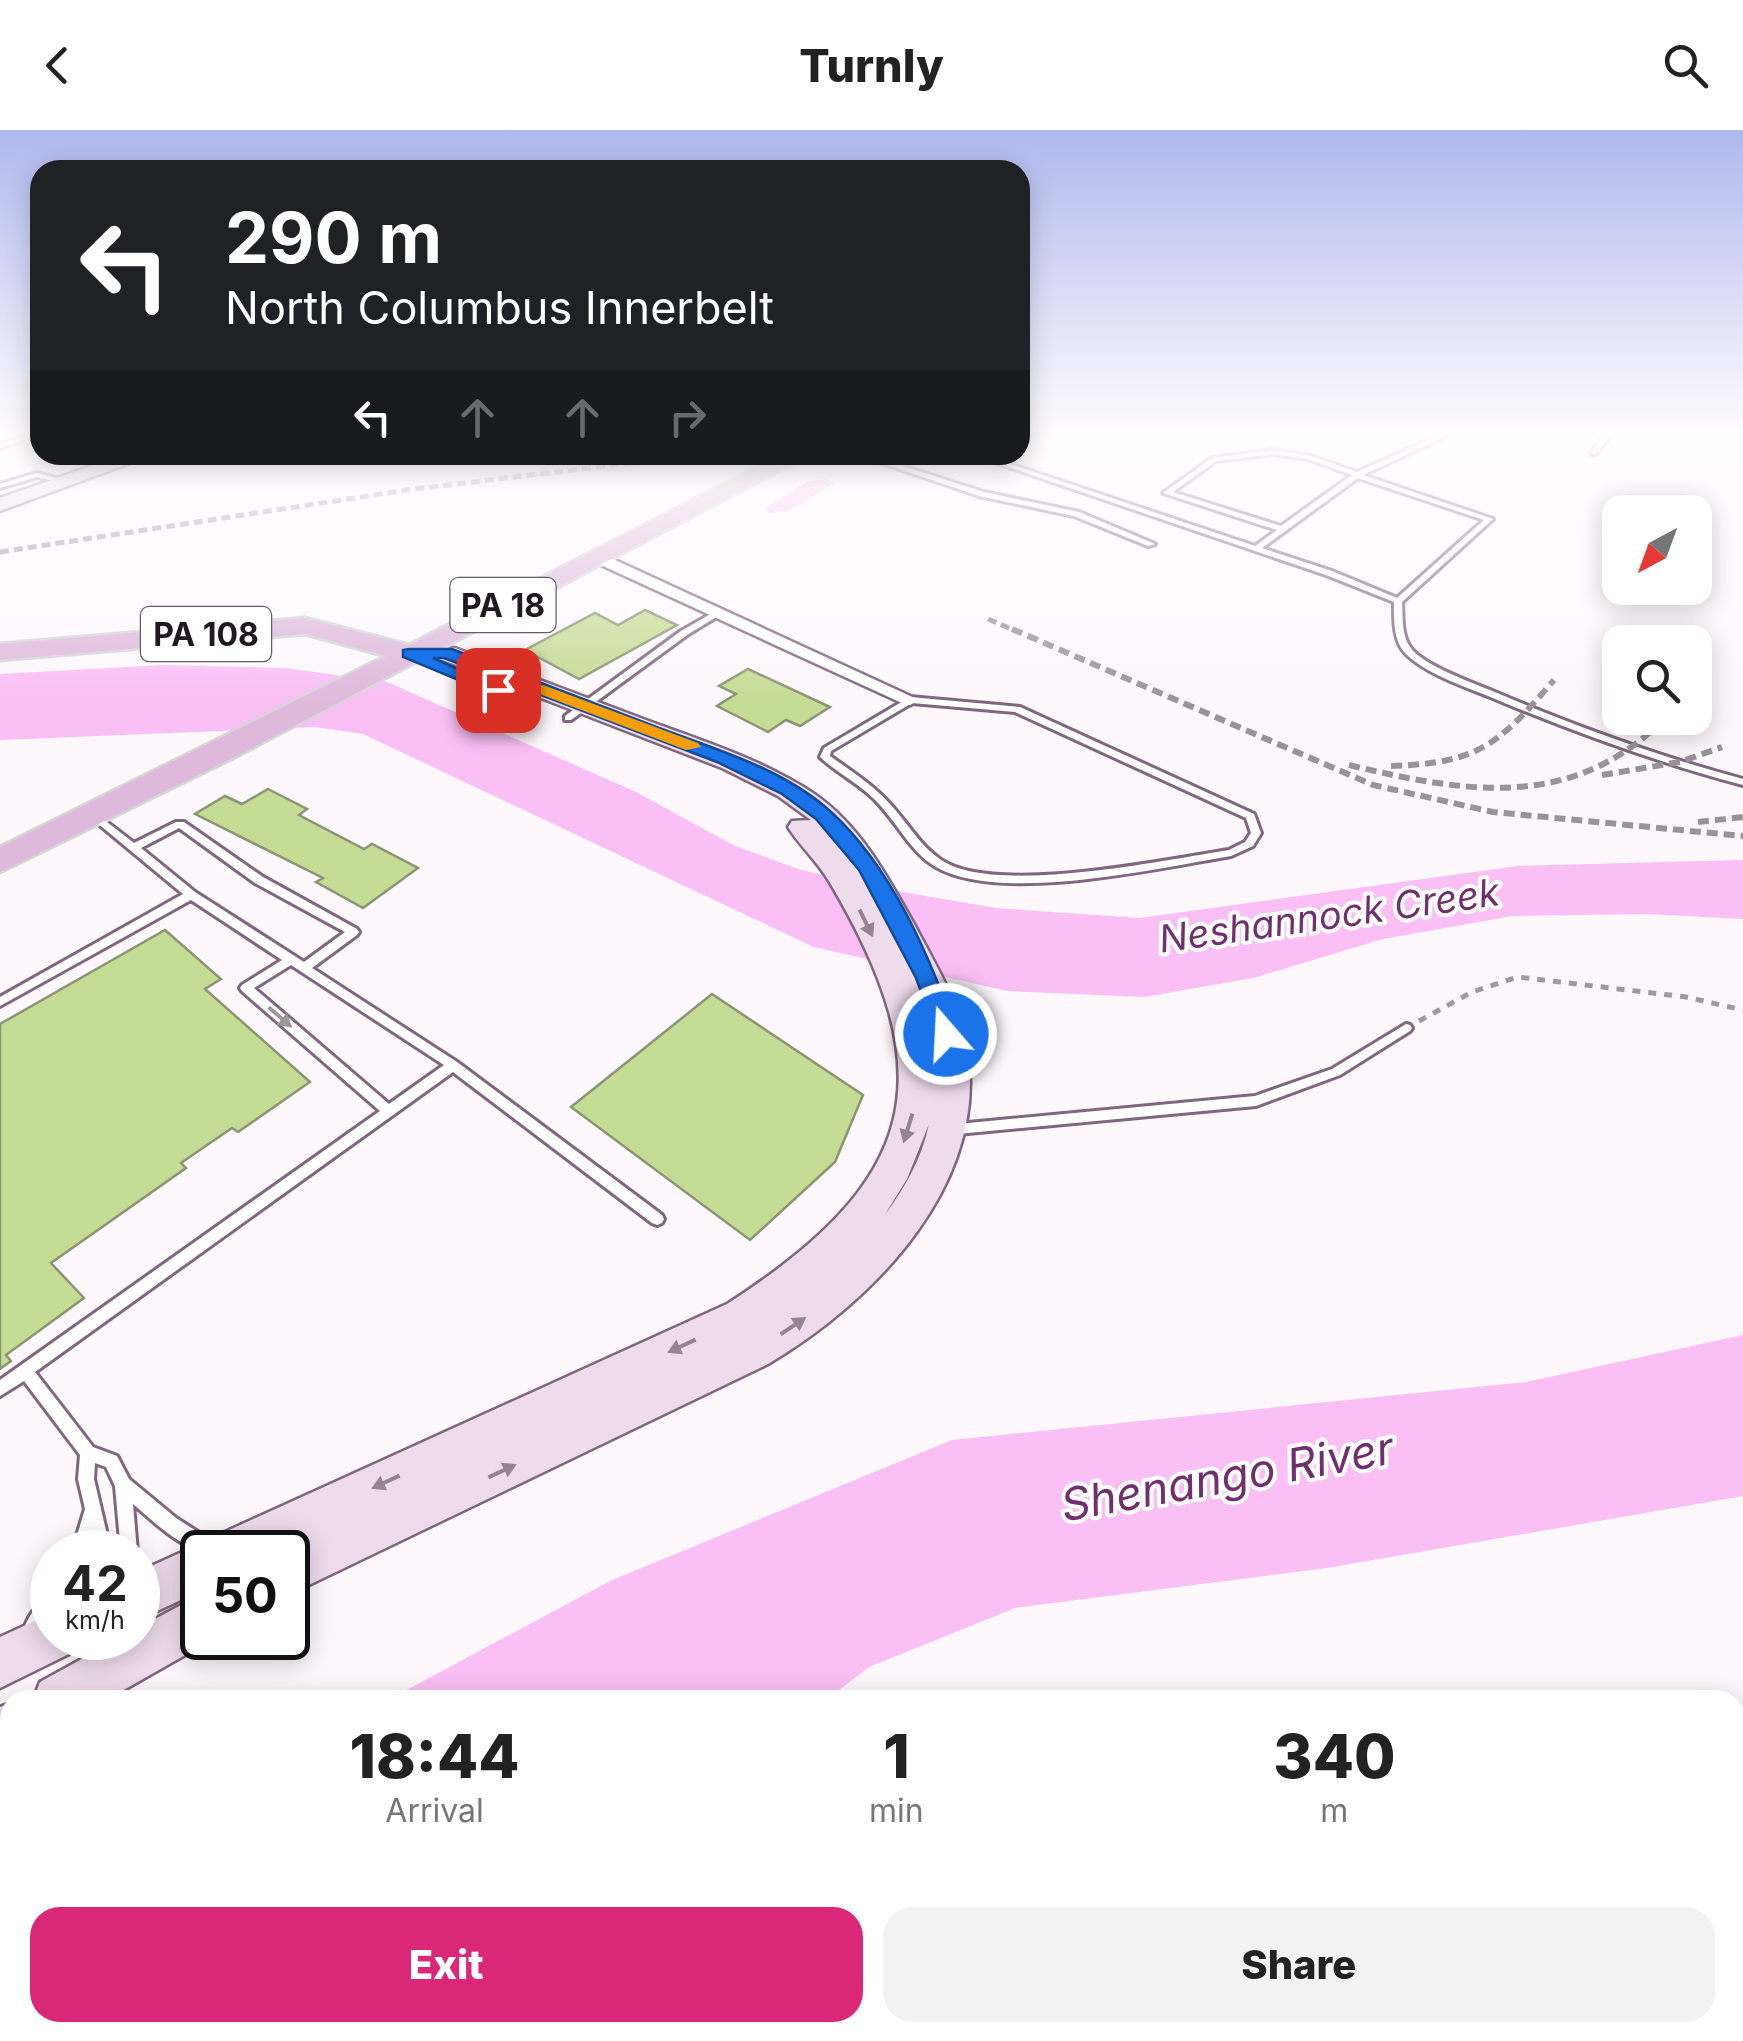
<!DOCTYPE html>
<html lang="en">
<head>
<meta charset="utf-8">
<style>
  :root { --surface:#fff; --page:#f2f2f2; --text:#222; --muted:#767676; --accent:#db2777 }
  body { margin:0; font-family:Inter,sans-serif; background:var(--page); color:var(--text); height:100vh; display:flex; flex-direction:column; font-size:38px; white-space:nowrap }
  * { box-sizing:border-box; margin:0 }
  p { font-size:32px; color:var(--muted) }
  .icon { flex:none; width:55px; height:55px; fill:none; stroke:currentColor; stroke-width:2; stroke-linecap:round; stroke-linejoin:round }
  .map { position:relative; flex:1; overflow:hidden }
  .drawer { position:absolute; left:0px; top:1560px; width:1745px; height:352px; display:flex; flex-direction:column; background:var(--surface); border-radius:30px 30px 0 0; box-shadow:0 5px 25px #0003 }
  .drawer>* { flex:none }
  .guide { position:absolute; left:30px; top:30px; width:1000px; height:305px; border-radius:30px; box-shadow:0 5px 25px #0003; background:#202124; color:#fff; overflow:hidden }
  .needle { width:65px; rotate:221deg }
  .buttons { position:absolute; left:1602px; top:365px; display:grid; gap:20px }
  .buttons a { display:grid; place-items:center; width:110px; height:110px; border-radius:20px; background:var(--surface); box-shadow:0 5px 25px #0003; font-size:50px }
  .speed { position:absolute; left:30px; top:1400px; display:flex; gap:20px; font-size:50px; font-weight:700; text-align:center }
  .speed>* { display:grid; place-content:center; width:130px; height:130px; border-radius:50%; background:var(--surface); box-shadow:0 5px 25px #0003; line-height:1 }
  .speed small { font-size:25px; font-weight:400 }
  .speed .limit { border:5px solid #111; border-radius:15px; background:#fff; color:#111 }
  .pin { position:absolute; display:grid; place-items:center; width:85px; height:85px; color:#fff; margin:-42px; border-radius:20px; box-shadow:0 5px 15px #0006 }
  .me { position:absolute; width:110px; margin:-55px; rotate:341deg; stroke-linejoin:round; filter:drop-shadow(0 0 8px #0008) }
  .turn { display:flex; align-items:center; gap:35px; height:210px; padding:0 30px; font-size:45px }
  .turn .icon { width:130px; height:130px; stroke-width:2.5 }
  .turn b { display:block; font-size:70px; line-height:85px }
  .lanes { display:flex; align-items:center; height:95px; padding:0 30px; background:#0003; justify-content:center; gap:50px; direction:ltr }
  .lanes .off { opacity:.35 }
  .eta { display:flex; justify-content:space-evenly; align-items:center; height:170px; text-align:center }
  .eta b { font-size:60px; font-weight:800; line-height:70px }
  .button { display:flex; gap:20px; margin-top:auto; padding:20px 30px }
  .button a { flex:1; height:115px; border-radius:30px; background:var(--accent); color:#fff; font-size:40px; font-weight:800; line-height:115px; text-align:center }
  .button a+a { background:var(--page); color:var(--text) }
  header { display:flex; justify-content:space-between; align-items:center; height:130px; padding:0 30px; background:var(--surface); font-size:45px; font-weight:800 }
  .map>svg:first-child { display:block }
</style>
</head>
<body>
<header><svg class="icon" aria-label="back" viewBox="0 0 24 24"><path d="M15 5l-7 7 7 7"/></svg>Turnly<svg class="icon" aria-label="search" viewBox="0 0 24 24"><circle cx="10" cy="10" r="6"/><path d="M15 15l6 6"/></svg></header>
<div class="map">
<svg width="1743" height="1911" viewBox="0 0 1743 1911">
  <rect width="100%" height="100%" fill="#fef8fd"/>
  <!-- water -->
  <g fill="#fabff5">
    <path d="M827,349L834,353L790,380L770,383L765,378L807,352Z"/>
    <path d="M163,535L285,538L387,552L636,662L733,715L798,739L879,758L996,778L1140,788L1518,736L1740,730L1743,731V789L1648,784L1512,786L1383,809L1253,848L1144,867L1007,861L814,817L363,604L315,597L0,610V544Z"/>
    <path d="M1743,1205V1366L1327,1438L1015,1478L869,1537L826,1570H388L610,1451L952,1310L1526,1252Z"/>
    <path d="M10,1802V1902L397,1903L386,1911H0V1810Z"/>
  </g>
  <!-- building -->
  <g fill="#c5dc94" stroke="#8b9575" stroke-width="2.5">
    <path d="M645,480L677,495L579,549L525,520L595,483L618,495Z"/>
    <path d="M748,539L830,577L800,596L786,590L768,602L717,576L736,564L719,556Z"/>
    <path d="M268,659L307,679L299,685L364,719L372,714L418,738L363,778L316,752L323,748L195,684L225,666L242,674Z"/>
    <path d="M165,800L221,849L205,859L310,952L238,1002L232,998L181,1033L186,1038L51,1133L84,1168L6,1225L11,1231L0,1239V894Z"/>
    <path d="M712,864L863,965L835,1032L750,1110L571,977Z"/>
  </g>
  <g fill="none" stroke-linecap="round" stroke-linejoin="round">
    <!-- lane casing -->
    <g stroke="#80667e" stroke-width="6">
      <g id="lane">
        <path d="M26,306H35L0,318V314Z"/>
        <path d="M1438,306H1446L1363,345L1493,389L1402,472C1403,486 1401,504 1410,517C1421,534 1470,552 1490,560C1572,595 1657,626 1743,649V655C1656,632 1571,601 1488,566C1463,556 1425,543 1406,524C1393,511 1394,489 1394,472L1326,445L973,325H983L1255,416L1277,400L1163,363L1212,328L1273,320L1311,326L1357,342ZM1273,324L1308,329L1352,345L1281,396L1173,362L1216,331ZM1358,348L1484,390L1397,468L1332,441L1262,418Z"/>
        <path d="M1604,306H1610L1596,324H1592L1591,323Z"/>
        <path d="M376,325H431L401,330Z"/>
        <path d="M858,325H868L984,362L1079,382L1155,414L1148,416L1074,386L979,366Z"/>
        <path d="M37,343L69,352L65,354L37,347L0,358V354Z"/>
        <path d="M716,481L723,483L687,505L571,590H565V586L681,501Z"/>
        <path d="M910,567L1020,577L1254,684L1261,703L1253,716L1231,726C1159,738 1000,774 936,737C910,722 896,690 874,669C858,653 837,643 820,627L824,618ZM912,573L1015,582L1246,688L1251,703L1245,712L1229,720C1164,730 995,766 941,730C920,716 907,692 890,674C873,655 851,641 830,626L831,621Z"/>
        <path d="M94,682L134,713L176,692H184L263,747L357,799L359,802L357,805L312,838L457,932L662,1085L664,1089L662,1093L657,1095L652,1093L453,942L35,1242L93,1317L117,1326L129,1349L176,1388L201,1404L229,1412L231,1418L229,1422C221,1422 212,1424 204,1422C177,1415 153,1391 133,1374L137,1422H121L115,1356L106,1337L95,1333L94,1349L111,1422H95L92,1410L88,1422H72L85,1379L78,1349L80,1325L24,1251L0,1266V1250L380,981L242,861L240,858L242,855L282,830L191,770L0,876V867L183,764L90,687L89,685ZM179,698L255,753L345,802L304,832L195,762L141,718ZM291,835L444,935L389,974L254,858Z"/>
        <path d="M1406,894L1410,895L1412,898L1410,901L1340,945L1256,976L947,1005L942,1004L941,1000L942,996L947,995L1255,966L1332,939Z"/>
        <path d="M52,1463C53,1482 52,1498 33,1507L27,1504L24,1498C29,1486 40,1468 52,1463Z"/>
      </g>
    </g>
    <!-- street casing -->
    <g stroke="#80667e" stroke-width="5">
      <path id="street" d="M590,424H602L919,570L910,575L904,574L590,430Z"/>
    </g>
    <!-- secondary casing -->
    <g stroke="#80667e" stroke-width="5">
      <g id="secondary">
        <path d="M123,325H152L0,381V368Z"/>
        <path d="M409,516L455,518C519,542 582,566 646,590C703,611 763,630 813,663C860,695 887,746 914,794C934,832 957,869 966,912C993,1050 876,1170 768,1234L288,1465V1422H202V1460L138,1490V1442L202,1413L211,1416L216,1406L727,1174C918,1051 946,948 829,751C817,731 800,716 788,697L792,691L811,690L778,666L722,638L443,530L400,528L397,523ZM929,994C922,1028 905,1058 884,1086L907,1049Z"/>
        <path d="M202,1464V1508H215L106,1570H33L40,1552L120,1508H138V1498Z"/>
        <path d="M52,1483V1508H76L69,1524L0,1558V1507Z"/>
        <path d="M10,1573V1625L0,1629V1577Z"/>
      </g>
    </g>
    <!-- primary casing -->
    <g stroke="#d7d5d7" stroke-width="5">
      <path id="primary" d="M781,325H809L235,627L0,742V717L386,526L305,504L0,530V514L305,488L409,515Z"/>
    </g>
    <!-- path -->
    <path stroke="#9f989e" stroke-width="5" stroke-dasharray="8 8" stroke-linecap="butt" d="M1419,891L1472,862L1518,847L1686,867L1743,880"/>
    <!-- lane -->
    <use href="#lane" fill="#fff" fill-rule="evenodd"/>
    <!-- street -->
    <use href="#street" fill="#fff" fill-rule="evenodd"/>
    <!-- secondary -->
    <use href="#secondary" fill="#eedced" fill-rule="evenodd"/>
    <!-- primary -->
    <use href="#primary" fill="#deb9dc" fill-rule="evenodd"/>
    <!-- rail-far1 -->
    <g stroke="#9a9299" stroke-width="5" stroke-dasharray="9 5" stroke-linecap="butt">
      <path d="M0,422L414,359L699,325"/>
      <path d="M988,489L1018,502"/>
    </g>
    <!-- rail -->
    <g stroke="#9a9299" stroke-width="6" stroke-dasharray="11 6" stroke-linecap="butt">
      <path d="M1012,499L1373,655L1493,682L1743,706"/>
      <path d="M1349,635C1462,662 1567,681 1658,595"/>
      <path d="M1391,636C1479,633 1498,615 1554,550"/>
      <path d="M1602,645L1680,632L1722,617"/>
      <path d="M1698,692L1743,687"/>
    </g>
  </g>
  <!-- one-way arrows -->
  <defs><path id="oneway-solid" d="M-6-.8H1V-3.2L6.5 0L1 3.2V.8H-6Z" transform="scale(2.5)"/></defs>
  <g fill="#928491">
    <use href="#oneway-solid" transform="translate(866 793) rotate(64)"/>
    <use href="#oneway-solid" transform="translate(908 998) rotate(107)"/>
    <use href="#oneway-solid" transform="translate(793 1196) rotate(-34)"/>
    <use href="#oneway-solid" transform="translate(682 1216) rotate(155)"/>
    <use href="#oneway-solid" transform="translate(502 1341) rotate(-25)"/>
    <use href="#oneway-solid" transform="translate(386 1352) rotate(155)"/>
  </g>
  <use fill="#9c979b" href="#oneway-solid" transform="translate(280 887) rotate(41)"/>
  <!-- sky -->
  <linearGradient id="sky" x2="0" y2="1"><stop stop-color="#afb8ed"/><stop offset="0.53" stop-color="#fffcfe"/><stop offset="1" stop-color="#fffcfe" stop-opacity="0"/></linearGradient>
  <rect width="1743" height="573" fill="url(#sky)"/>
  <!-- route -->
  <path fill="#1a73e8" stroke="#114b97" stroke-width="2.5" d="M409,519H452C521,546 590,572 659,598C715,619 784,639 830,681C892,737 930,827 957,904L954,910H939L916,848L859,740L816,689L782,664L717,632L444,528H433L506,560L492,564L403,527V520Z"/>
  <!-- slow -->
  <path fill="#f59e0b" d="M543,555L698,613L701,617L686,620L537,563V556Z"/>
  <g text-anchor="middle" dominant-baseline="central" stroke-width="8" stroke-linejoin="round" paint-order="stroke">
    <!-- shield labels -->
    <g fill="#fff" stroke="#645d64" stroke-width="2.5">
      <rect x="450.5" y="448" width="105" height="54" rx="8"/>
      <rect x="141" y="477" width="130" height="54" rx="8"/>
    </g>
    <g font-size="32" font-weight="bold" fill="#221821">
      <text x="503" y="475">PA 18</text>
      <text x="206" y="504">PA 108</text>
    </g>
    <!-- water labels -->
    <g font-size="38" font-style="italic" fill="#722f6f" stroke="#fff">
      <text transform="translate(1329 785) rotate(-8)">Neshannock Creek</text>
    </g>
    <!-- near-water labels -->
    <g font-size="45" font-style="italic" fill="#722f6f" stroke="#fff">
      <text transform="translate(1227 1346) rotate(-10)">Shenango River</text>
    </g>
  </g>
</svg>
<div class="buttons">
<a><svg class="needle" viewBox="-14 -14 28 28"><path d="M0-13l5 13h-10z" fill="#e53935"/><path d="M0 13l5-13h-10z" fill="#767676"/></svg></a>
<a><svg class="icon" aria-label="search" viewBox="0 0 24 24"><circle cx="10" cy="10" r="6"/><path d="M15 15l6 6"/></svg></a>
</div>
<div class="speed"><div>42<small>km/h</small></div><div class="limit">50</div></div>
<div class="pin" style="left:498px;top:560px;background:#d93025"><svg class="icon" aria-label="arrive" viewBox="0 0 24 24"><path d="M6 21V4h12l-3 4 3 4H6"/></svg></div>
<svg class="me" style="left:946px;top:904px" viewBox="-20 -20 40 40"><circle r="17" fill="#1a73e8" stroke="#fff" stroke-width="3"/><path d="M0-11L8 9 0 5-8 9z" fill="#fff"/></svg>
<div class="guide">
<div class="turn"><svg class="icon" aria-label="left" viewBox="0 0 24 24"><path d="M17 20v-9H6M10 6l-5 5 5 5"/></svg><div><b>290 m</b>North Columbus Innerbelt</div></div>
<div class="lanes"><svg class="icon" aria-label="left" viewBox="0 0 24 24"><path d="M17 20v-9H6M10 6l-5 5 5 5"/></svg><svg class="icon off" aria-label="ahead" viewBox="0 0 24 24"><path d="M12 20V5M6 11l6-6 6 6"/></svg><svg class="icon off" aria-label="ahead" viewBox="0 0 24 24"><path d="M12 20V5M6 11l6-6 6 6"/></svg><svg class="icon off" aria-label="right" viewBox="0 0 24 24"><path d="M7 20v-9h11M14 6l5 5-5 5"/></svg></div>
</div>
<section class="drawer">
<div class="eta">
<div><b>18:44</b><p>Arrival</p></div>
<div><b>1</b><p>min</p></div>
<div><b>340</b><p>m</p></div>
</div>
<div class="button"><a>Exit</a><a>Share</a></div>
</section>
</div>
</body>
</html>
